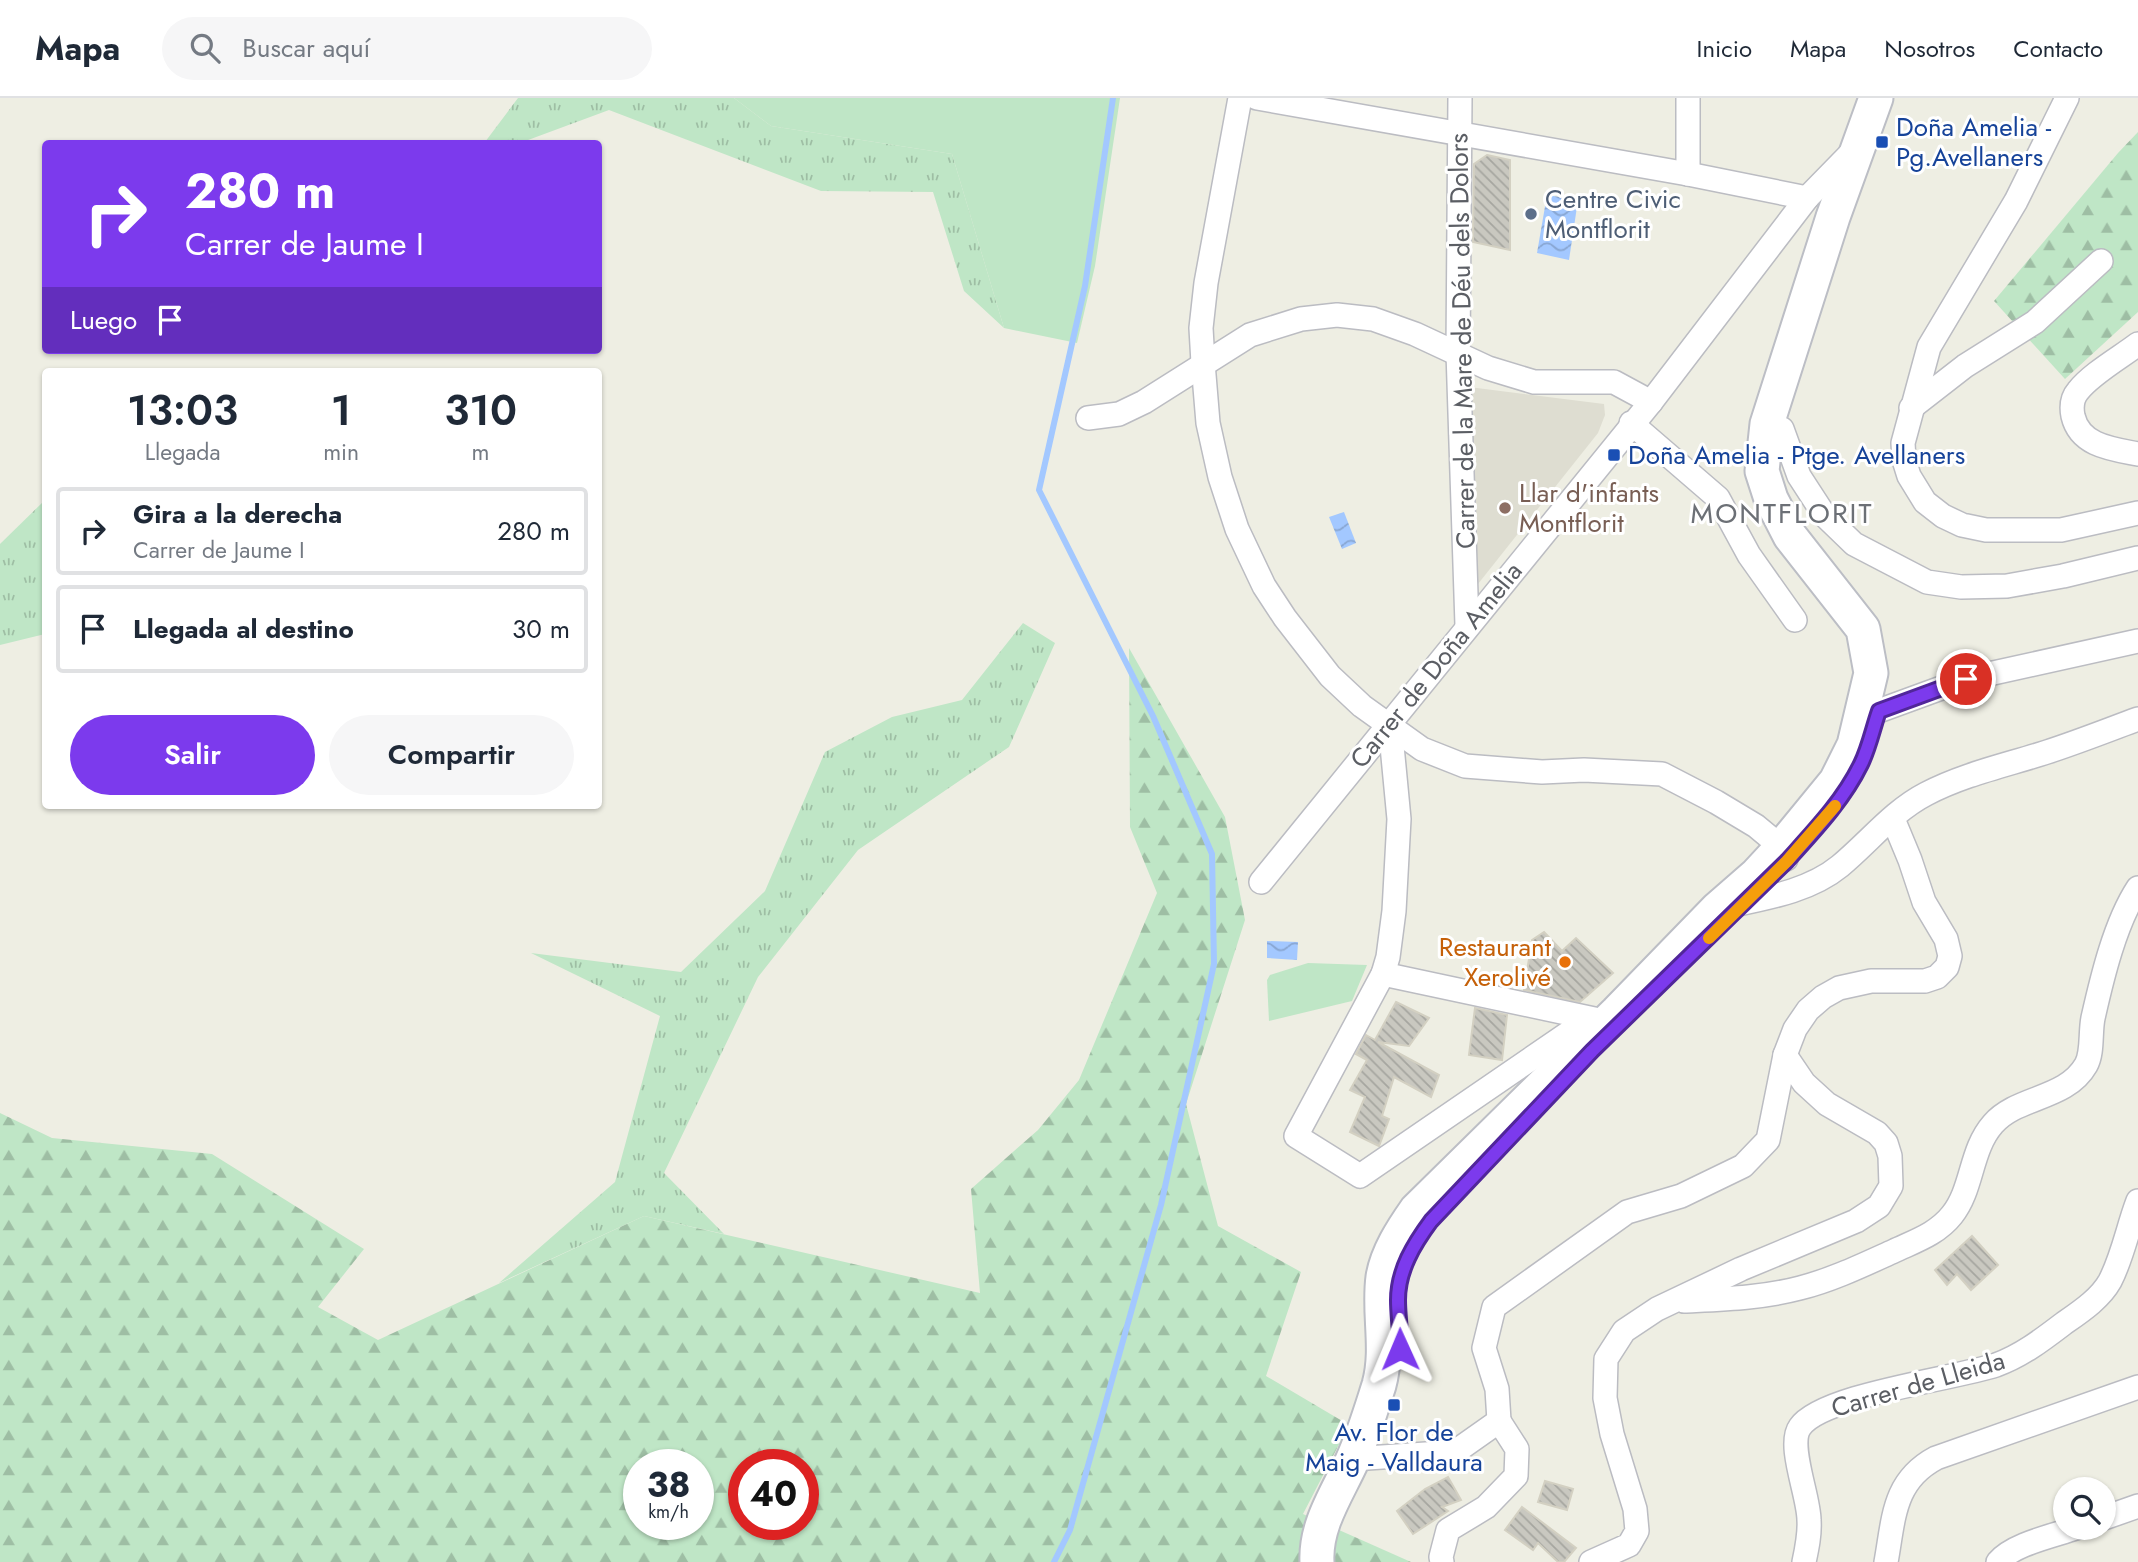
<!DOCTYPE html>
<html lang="es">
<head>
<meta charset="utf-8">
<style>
  :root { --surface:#fff; --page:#f6f6f7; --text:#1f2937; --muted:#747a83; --line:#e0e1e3; --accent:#7c3aed }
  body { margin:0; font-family:Jost,sans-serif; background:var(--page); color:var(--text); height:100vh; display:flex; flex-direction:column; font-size:26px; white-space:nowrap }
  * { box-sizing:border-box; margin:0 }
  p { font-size:23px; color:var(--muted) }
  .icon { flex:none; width:38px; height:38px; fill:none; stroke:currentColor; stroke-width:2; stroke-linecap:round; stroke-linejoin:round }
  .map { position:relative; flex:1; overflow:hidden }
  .sheet { position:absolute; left:42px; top:270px; width:560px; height:441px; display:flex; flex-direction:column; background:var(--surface); border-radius:7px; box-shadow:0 2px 5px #0004 }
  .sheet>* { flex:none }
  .banner { position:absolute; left:42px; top:42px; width:560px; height:214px; border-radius:7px; box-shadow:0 2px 5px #0004; background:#7c3aed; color:#fff; overflow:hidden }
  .buttons { position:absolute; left:2053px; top:1379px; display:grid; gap:14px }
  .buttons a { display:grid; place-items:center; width:63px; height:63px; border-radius:50%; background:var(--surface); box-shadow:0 2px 5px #0004; font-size:35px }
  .speed { position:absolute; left:623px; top:1351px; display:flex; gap:14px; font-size:35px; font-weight:700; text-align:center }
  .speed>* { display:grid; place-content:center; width:91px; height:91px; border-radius:50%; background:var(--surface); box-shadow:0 2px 5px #0004; line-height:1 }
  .speed small { font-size:18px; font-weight:400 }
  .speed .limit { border:10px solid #d22; background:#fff; color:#111 }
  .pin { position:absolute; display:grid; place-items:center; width:60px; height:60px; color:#fff; margin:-30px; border:4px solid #fff; border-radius:50%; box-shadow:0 2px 7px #0007 }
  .me { position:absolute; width:77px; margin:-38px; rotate:359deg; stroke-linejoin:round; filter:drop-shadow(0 0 5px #0008) }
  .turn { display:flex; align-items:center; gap:24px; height:147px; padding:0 28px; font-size:32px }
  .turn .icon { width:91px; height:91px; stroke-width:2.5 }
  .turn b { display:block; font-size:49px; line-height:60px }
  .then { display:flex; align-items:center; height:66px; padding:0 28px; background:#0003; gap:14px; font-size:26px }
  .eta { display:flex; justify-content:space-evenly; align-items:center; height:119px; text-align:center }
  .eta b { font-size:42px; font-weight:600; line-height:49px }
  .primary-button { display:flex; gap:14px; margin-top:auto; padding:14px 28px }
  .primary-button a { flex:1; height:80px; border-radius:42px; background:var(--accent); color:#fff; font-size:28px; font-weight:600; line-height:80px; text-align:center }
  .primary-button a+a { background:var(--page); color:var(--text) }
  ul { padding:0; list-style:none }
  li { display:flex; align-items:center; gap:21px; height:88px; margin:0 14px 10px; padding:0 14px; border:4px solid var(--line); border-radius:7px }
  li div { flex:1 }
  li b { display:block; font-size:26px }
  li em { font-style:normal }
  header { display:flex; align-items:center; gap:42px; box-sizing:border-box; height:98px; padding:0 35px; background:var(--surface); border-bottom:2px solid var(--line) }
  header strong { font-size:33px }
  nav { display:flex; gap:38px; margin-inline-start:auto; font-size:24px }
  .search { width:490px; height:63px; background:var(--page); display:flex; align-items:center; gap:18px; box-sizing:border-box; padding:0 24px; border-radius:38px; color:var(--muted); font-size:26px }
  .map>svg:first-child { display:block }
</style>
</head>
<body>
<header>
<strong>Mapa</strong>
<div class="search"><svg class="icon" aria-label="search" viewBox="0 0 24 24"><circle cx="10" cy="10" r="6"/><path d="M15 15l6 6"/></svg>Buscar aquí</div>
<nav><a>Inicio</a><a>Mapa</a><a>Nosotros</a><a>Contacto</a></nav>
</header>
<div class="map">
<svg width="2138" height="1464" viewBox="0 0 2138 1464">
  <defs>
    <pattern id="grass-tufts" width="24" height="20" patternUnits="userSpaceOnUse" patternTransform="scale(1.75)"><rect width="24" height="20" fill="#bfe6c6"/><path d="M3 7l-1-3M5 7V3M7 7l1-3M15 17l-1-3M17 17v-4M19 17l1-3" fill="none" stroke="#9ebea4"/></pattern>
    <pattern id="forest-firs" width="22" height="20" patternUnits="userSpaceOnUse" patternTransform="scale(1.75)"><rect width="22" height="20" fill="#bfe6c6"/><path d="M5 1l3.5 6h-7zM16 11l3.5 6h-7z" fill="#9ebea4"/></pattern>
    <pattern id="water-waves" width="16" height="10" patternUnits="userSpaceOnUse" patternTransform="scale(1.75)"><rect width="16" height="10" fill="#a3c8ff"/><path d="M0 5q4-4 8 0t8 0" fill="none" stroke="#88a6d2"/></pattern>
    <pattern id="building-back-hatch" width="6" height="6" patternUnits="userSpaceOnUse" patternTransform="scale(1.75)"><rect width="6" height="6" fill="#c9c8c0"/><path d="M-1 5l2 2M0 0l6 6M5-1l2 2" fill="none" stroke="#a6a6a0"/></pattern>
  </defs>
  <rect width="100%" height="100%" fill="#eeeee3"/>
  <!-- education -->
  <path fill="#deddd1" d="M1469,289L1604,306L1605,317L1598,335L1478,486L1472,485Z"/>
  <!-- grass -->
  <g fill="url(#grass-tufts)">
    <path d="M518,0H734L771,28L952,56L1004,230L964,193L933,94L821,93L609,12L520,45L485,44Z"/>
    <path d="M45,402V536L0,547V446Z"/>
    <path d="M1023,525L1055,545L1009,649L858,752L758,879L664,1075L724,1136L644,1118L499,1185L615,1084L660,918L531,855L681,874L765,793L825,654L892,619L962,602Z"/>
  </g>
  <!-- forest -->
  <g fill="url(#forest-firs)" fill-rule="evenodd">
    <path d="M2138,34V214L2065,281L1994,203L2118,55Z"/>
    <path d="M1129,550L1225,719L1245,822L1186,1006L1218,1128L1301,1174L1266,1278L1349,1327L1303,1416L1411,1464H0V1015L52,1040L212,1056L364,1151L318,1209L378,1242L644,1118L980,1195L971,1091L1038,1032L1079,982L1157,795L1130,729ZM639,1367H698V1426H639ZM744,1367H803V1426H744Z"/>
  </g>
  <!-- green -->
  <g fill="#bfe6c6">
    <path d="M734,0H1120L1095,168L1077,245L1004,230L952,56L771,28Z"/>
    <path d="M1308,865L1367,867L1352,903L1269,923L1267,882L1270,877Z"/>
  </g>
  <!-- water -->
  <g fill="url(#water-waves)">
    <path d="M1547,97L1578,102L1569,162L1537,155Z"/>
    <path d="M1344,414L1356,445L1342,451L1329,419Z"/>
    <path d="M1267,843L1298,844L1297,862L1267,860Z"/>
  </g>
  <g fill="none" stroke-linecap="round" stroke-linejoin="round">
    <!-- stream -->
    <path stroke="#a3c8ff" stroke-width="6" d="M1054,1464L1070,1432L1161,1107L1214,866L1212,756L1153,618L1039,392L1085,188L1113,0"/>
  </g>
  <!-- building -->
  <g fill="url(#building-back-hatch)" stroke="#d3d0c2" stroke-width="2">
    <path d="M1487,57L1510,62V152L1473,144L1474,66Z"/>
    <path d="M1544,834L1562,853L1576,840L1613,875L1580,904L1524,892L1532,842Z"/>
    <path d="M1396,904L1429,920L1409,948L1378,944L1439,977L1431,999L1394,979L1382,1018L1389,1021L1379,1048L1350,1034L1365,999L1350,992L1367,962L1356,956L1366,937L1375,942Z"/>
    <path d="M1475,910L1507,917L1502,962L1469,957Z"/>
    <path d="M1972,1138L1998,1167L1971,1192L1957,1176L1947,1187L1935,1172Z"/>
    <path d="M1448,1379L1461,1402L1442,1409L1448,1413L1413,1436L1397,1413L1425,1391Z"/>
    <path d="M1545,1383L1573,1391L1567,1412L1538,1404Z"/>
    <path d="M1522,1409L1576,1450L1564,1464H1558L1538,1445L1533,1452L1505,1432Z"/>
  </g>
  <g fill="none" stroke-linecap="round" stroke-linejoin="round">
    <!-- street casing -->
    <g stroke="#bbbcc2" stroke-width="26">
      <g id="street">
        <path d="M1240,0L1206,185L1201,230L1203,265L1208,325L1220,379L1237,431L1264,488L1285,520L1330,578L1362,608L1422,651L1465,668L1542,674L1584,672L1662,676L1716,704L1756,728L1774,743L1786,761"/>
        <path d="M1257,0L1688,76L1807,100"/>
        <path d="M1460,0L1458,254L1467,527"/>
        <path d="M1688,0V76"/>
        <path d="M2067,0L2016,103L1929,249L1903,345L1904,362L1909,378L1925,404L1943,418L1962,427L1986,432H2061L2138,415"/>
        <path d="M2138,246C2121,259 2091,276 2078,293C2072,300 2071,308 2073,318C2080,348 2112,351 2138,356"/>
        <path d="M1911,310L1965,268L2035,224L2101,163"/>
        <path d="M1088,320L1119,316L1144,304L1250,237L1301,221L1337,217L1373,221L1415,236L1488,270L1534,284H1614L1651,304"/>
        <path d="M1631,325L1718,400L1749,457L1795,522"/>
        <path d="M1782,331L1799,378L1825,418L1854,446L1927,484L1961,489L2007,488L2063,478L2138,460"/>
        <path d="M1862,619L1966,581L2138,543"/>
        <path d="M1390,627L1399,721L1394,813L1388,859L1383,876L1296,1038L1360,1078L1589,921"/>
        <path d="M1261,784L1651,304L1807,100L1851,55"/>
        <path d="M1720,810C1760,801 1807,795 1840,768C1869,744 1893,713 1926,696C1964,676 2007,667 2047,654C2078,644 2108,632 2138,621"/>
        <path d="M1383,876L1599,922"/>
        <path d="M1684,1203C1723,1201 1762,1200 1800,1190C1832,1182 1863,1167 1894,1153C1915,1143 1937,1136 1952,1117C1973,1091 1970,1052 1993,1026C2017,998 2066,1002 2086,967C2093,955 2090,934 2093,920C2102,880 2115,825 2138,790"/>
        <path d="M1353,1361L1455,1354L1499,1323L1497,1291L1484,1250L1494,1209L1627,1114L1681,1098L1743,1068L1768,1042L1785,957L1795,931L1808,912L1823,899L1839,890L1871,883H1925L1937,879L1947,869L1950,858L1946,841L1924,804L1910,762L1893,721"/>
        <path d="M2104,1420L2138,1408"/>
        <path d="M1442,1464L1441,1459L1448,1432L1486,1409L1516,1378L1517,1351L1499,1323"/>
        <path d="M1591,1464L1629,1447L1637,1433L1635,1411L1612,1336L1605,1300L1606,1261L1624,1233L1657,1211L1741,1171L1856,1123L1879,1108L1891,1088L1890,1058L1886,1045L1877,1035L1827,1006L1804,985L1785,957"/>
        <path d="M1804,1464C1807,1450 1810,1436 1809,1422C1809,1398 1787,1347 1800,1329C1822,1297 1954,1281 1996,1267C2021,1258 2042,1242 2063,1226C2080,1214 2100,1201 2110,1183C2123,1158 2128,1129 2138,1103"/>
        <path d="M1886,1464C1894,1420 1893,1383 1936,1360L2138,1289"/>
        <path d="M1998,1464C2013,1446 2053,1438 2076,1430"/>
      </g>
    </g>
    <!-- secondary casing -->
    <g stroke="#bcbec5" stroke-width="37">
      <path id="secondary" d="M1317,1464C1315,1427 1337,1396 1352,1363C1363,1339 1371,1312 1379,1287C1389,1251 1378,1215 1383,1179C1387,1155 1402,1132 1416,1112L1617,914L1717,811L1756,777L1781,750L1836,683L1854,647L1871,575L1863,531L1790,438L1771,401L1762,373L1767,326L1833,119L1876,0"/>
    </g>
    <!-- street -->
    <use href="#street" stroke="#fff" stroke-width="23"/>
    <!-- secondary -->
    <use href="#secondary" stroke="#fff" stroke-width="33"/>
  </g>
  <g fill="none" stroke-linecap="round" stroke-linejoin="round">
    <!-- route casing -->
    <g stroke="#51269a" stroke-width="18">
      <path id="route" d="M1400,1251C1401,1234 1398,1219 1398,1202C1398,1172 1414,1146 1431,1123L1592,953L1787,763C1814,733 1843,703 1861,666C1869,650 1873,630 1879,613L1966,581"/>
    </g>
    <!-- route -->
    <use href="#route" stroke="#7c3aed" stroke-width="12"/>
    <!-- slow -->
    <path stroke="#f59e0b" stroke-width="12" d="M1709,840L1787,763L1835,708"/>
  </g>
  <!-- markers -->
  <g fill="#1a4fb4" stroke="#fff" stroke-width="2.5">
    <rect x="1875" y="37" width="14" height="14" rx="3.5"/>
    <rect x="1607" y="350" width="14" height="14" rx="3.5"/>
    <rect x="1387" y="1300" width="14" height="14" rx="3.5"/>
  </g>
  <circle fill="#5c6f8a" stroke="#fff" stroke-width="2.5" cx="1531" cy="116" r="7"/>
  <circle fill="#8d6e63" stroke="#fff" stroke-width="2.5" cx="1505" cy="410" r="7"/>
  <circle fill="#e8710a" stroke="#fff" stroke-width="2.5" cx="1565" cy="864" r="7"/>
  <g text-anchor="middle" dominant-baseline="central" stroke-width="6" stroke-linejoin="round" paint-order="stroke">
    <!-- transit labels -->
    <g font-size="26" fill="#164399" stroke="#fff" text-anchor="start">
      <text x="1896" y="29">Doña Amelia -<tspan x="1896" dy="30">Pg.Avellaners</tspan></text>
      <text x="1628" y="357">Doña Amelia - Ptge. Avellaners</text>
      <text x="1394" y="1334" text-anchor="middle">Av. Flor de<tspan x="1394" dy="30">Maig - Valldaura</tspan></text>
    </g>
    <!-- service labels -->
    <g font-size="26" fill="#4e5e75" stroke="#fff" text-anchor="start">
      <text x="1545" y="101">Centre Civic<tspan x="1545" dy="30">Montflorit</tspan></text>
    </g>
    <!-- street labels -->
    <g font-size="26" fill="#5b5e64" stroke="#fff">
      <text transform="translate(1462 243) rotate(-91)">Carrer de la Mare de Déu dels Dolors</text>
      <text transform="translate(1436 567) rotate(-51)">Carrer de Doña Amelia</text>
      <text transform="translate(1918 1286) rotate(-16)">Carrer de Lleida</text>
    </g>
    <!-- education labels -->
    <g font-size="26" fill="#785e54" stroke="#fff" text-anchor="start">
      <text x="1519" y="395">Llar d'infants<tspan x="1519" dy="30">Montflorit</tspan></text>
    </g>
    <!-- food labels -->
    <g font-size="26" fill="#c56008" stroke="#fff" text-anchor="end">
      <text x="1551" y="849">Restaurant<tspan x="1551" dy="30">Xerolivé</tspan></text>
    </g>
    <!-- neighbourhood labels -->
    <g font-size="28" letter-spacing="2" fill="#6c7076" stroke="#fff">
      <text x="1782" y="415">MONTFLORIT</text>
    </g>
  </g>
</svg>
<div class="buttons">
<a><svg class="icon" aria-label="search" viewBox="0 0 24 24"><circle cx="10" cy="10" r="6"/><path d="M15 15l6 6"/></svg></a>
</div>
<div class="speed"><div>38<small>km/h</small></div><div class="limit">40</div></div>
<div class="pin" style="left:1966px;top:581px;background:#d93025"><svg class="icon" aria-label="arrive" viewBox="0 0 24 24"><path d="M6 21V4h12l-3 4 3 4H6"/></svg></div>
<svg class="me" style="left:1400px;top:1251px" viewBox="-20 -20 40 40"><path d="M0-17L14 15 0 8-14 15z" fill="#7c3aed" stroke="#fff" stroke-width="4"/></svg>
<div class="banner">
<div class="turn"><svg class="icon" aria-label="right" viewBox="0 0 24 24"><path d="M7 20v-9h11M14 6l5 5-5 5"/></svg><div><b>280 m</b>Carrer de Jaume I</div></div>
<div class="then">Luego<svg class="icon" aria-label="arrive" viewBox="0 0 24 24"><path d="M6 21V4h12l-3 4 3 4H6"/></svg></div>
</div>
<section class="sheet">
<div class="eta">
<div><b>13:03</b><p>Llegada</p></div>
<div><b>1</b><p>min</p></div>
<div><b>310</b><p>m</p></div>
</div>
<ul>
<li><svg class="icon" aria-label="right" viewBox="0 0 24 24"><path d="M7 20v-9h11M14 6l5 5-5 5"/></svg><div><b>Gira a la derecha</b><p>Carrer de Jaume I</p></div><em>280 m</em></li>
<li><svg class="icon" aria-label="arrive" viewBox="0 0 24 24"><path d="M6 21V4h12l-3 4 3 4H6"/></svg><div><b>Llegada al destino</b></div><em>30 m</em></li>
</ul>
<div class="primary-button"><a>Salir</a><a>Compartir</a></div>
</section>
</div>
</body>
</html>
